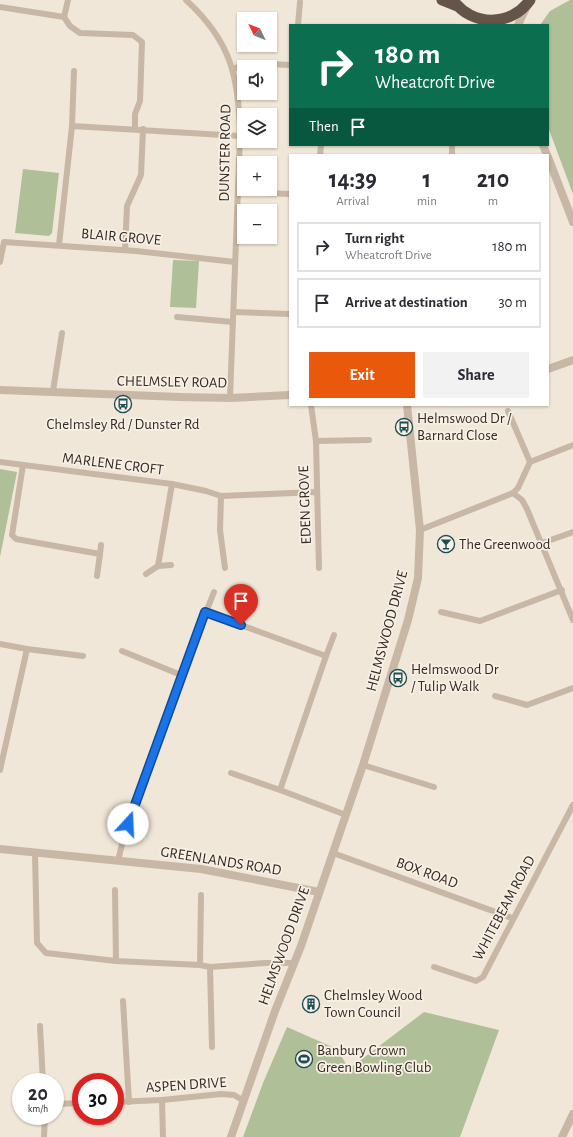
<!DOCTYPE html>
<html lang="en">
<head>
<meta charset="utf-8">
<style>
  :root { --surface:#fff; --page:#f2f2f3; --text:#2b2b33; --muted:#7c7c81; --line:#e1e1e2; --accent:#ea580c }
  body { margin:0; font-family:"Alegreya Sans",sans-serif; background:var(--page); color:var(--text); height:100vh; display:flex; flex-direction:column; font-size:15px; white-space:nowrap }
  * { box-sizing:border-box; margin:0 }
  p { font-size:13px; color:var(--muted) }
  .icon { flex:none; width:22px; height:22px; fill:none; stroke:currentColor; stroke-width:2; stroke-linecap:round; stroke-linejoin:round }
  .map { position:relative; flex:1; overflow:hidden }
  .drawer { position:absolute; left:289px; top:154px; width:260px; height:252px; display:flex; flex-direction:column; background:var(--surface); border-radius:0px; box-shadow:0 1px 3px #0004 }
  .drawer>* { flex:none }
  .hud { position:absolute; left:289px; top:24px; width:260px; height:122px; border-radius:0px; box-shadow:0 1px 3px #0004; background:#0b6e4f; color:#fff; overflow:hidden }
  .needle { width:26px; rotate:313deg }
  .fabs { position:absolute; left:237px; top:12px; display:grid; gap:8px }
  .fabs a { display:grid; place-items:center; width:40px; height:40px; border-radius:0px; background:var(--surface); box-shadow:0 1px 3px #0004; font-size:20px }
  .speed { position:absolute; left:12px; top:1073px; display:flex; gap:8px; font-size:20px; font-weight:700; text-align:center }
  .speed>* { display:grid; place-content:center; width:52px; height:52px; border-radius:50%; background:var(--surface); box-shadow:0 1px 3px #0004; line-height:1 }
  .speed small { font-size:10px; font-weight:400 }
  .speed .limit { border:6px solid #d22; background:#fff; color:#111 }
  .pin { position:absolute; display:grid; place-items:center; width:34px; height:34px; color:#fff; margin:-41px -17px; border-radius:50% 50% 50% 0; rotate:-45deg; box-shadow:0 0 4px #0007 }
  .pin .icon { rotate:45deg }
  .me { position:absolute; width:44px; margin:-22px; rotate:20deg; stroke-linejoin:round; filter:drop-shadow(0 0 3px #0008) }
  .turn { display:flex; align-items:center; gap:14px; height:84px; padding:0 20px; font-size:18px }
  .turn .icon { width:52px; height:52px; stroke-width:2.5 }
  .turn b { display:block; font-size:28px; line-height:34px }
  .then { display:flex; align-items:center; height:38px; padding:0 20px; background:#0003; gap:8px; font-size:15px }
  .eta { display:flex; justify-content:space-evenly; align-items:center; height:68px; text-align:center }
  .eta b { font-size:24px; font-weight:600; line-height:28px }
  .button { display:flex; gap:8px; margin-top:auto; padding:8px 20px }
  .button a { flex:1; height:46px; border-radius:0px; background:var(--accent); color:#fff; font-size:16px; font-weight:600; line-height:46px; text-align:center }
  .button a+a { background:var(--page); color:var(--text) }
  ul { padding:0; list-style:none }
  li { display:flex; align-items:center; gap:12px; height:50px; margin:0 8px 6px; padding:0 12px; border:2px solid var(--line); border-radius:0px }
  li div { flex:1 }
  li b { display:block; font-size:15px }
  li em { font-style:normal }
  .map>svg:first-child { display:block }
</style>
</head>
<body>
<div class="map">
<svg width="573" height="1137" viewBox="0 0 573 1137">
  <rect width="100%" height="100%" fill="#f0e7d8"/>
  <!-- green -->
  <g fill="#afbf98">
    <path d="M570,0H573V194L548,127V25H540L550,11Z"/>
    <path d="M23,169L59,173L52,233L49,236L15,233Z"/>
    <path d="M173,260L199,261L196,308L170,307Z"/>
    <path d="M0,469L17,472L0,557Z"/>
    <path d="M424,1012L499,1030L460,1137H243L263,1083L287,1027L337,1049L349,1069Z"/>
  </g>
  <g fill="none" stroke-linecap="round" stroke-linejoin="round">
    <!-- minor -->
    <g stroke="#c8b7a4" stroke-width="6">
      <path d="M68,0L64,17L70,26L80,33L133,35L142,42L140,101L135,114V129"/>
      <path d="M186,0C231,41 239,77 240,136L230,398"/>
      <path d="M0,7L64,17"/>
      <path d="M298,25L300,2"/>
      <path d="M233,69L247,63L290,65"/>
      <path d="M72,126L74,71"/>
      <path d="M320,155L321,145"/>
      <path d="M452,155V145"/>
      <path d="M238,192L290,194"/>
      <path d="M59,245L72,126L240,136"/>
      <path d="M125,250L127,206L141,175L143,129"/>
      <path d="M0,262L4,242L136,251L235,262"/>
      <path d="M234,312L290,314"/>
      <path d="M177,317L233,322"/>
      <path d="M53,391L62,333"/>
      <path d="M311,405L316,441L319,568"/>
      <path d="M508,411L530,462L518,488L513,493L522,500L527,509L573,620"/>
      <path d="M316,441L369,440"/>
      <path d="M0,462L172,484L206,491L221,496L317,492"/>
      <path d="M530,462L573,445"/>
      <path d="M23,465L12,535L16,539L100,554L97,576"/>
      <path d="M221,496L220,530L225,568"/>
      <path d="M420,530L513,493"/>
      <path d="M542,543L573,532"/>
      <path d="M100,554L101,545"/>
      <path d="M158,566L172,484"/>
      <path d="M146,574L158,566L171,565"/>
      <path d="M205,612L326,656L280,790L346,815"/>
      <path d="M441,612L480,621L562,590"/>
      <path d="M0,644L27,649L0,770"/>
      <path d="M27,649L83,656"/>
      <path d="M122,651L181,675"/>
      <path d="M326,656L334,635"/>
      <path d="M495,696L527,705L573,688"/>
      <path d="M363,765L434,787"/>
      <path d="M231,773L280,790"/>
      <path d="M35,853L37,943L46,953L116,961L200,965L210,967L265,963H294"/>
      <path d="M333,853L512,918"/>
      <path d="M118,861L123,840L181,675L214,592"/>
      <path d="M115,890L116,961"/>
      <path d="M200,965L201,895"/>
      <path d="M210,967L212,1047"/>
      <path d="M434,967L476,981L483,977L573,805"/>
      <path d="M123,1001L129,1102"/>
      <path d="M40,1026L43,1082"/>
      <path d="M162,1100L163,1137"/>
      <path d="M115,1102L162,1100L221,1094L234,1095L244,1101"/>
      <path d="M55,1104L81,1103"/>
      <path d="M44,1137L45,1116"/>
    </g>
    <!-- tertiary -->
    <g stroke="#c8b7a4" stroke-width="8">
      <path d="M518,25L527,6"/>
      <path d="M543,145L547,155"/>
      <path d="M548,157L573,222"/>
      <path d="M548,369L573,360"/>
      <path d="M0,390L180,397L230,398L290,395"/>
      <path d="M0,849L201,869L319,892"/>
      <path d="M231,1137L275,1011L301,946L363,765L408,620L418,578L420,530L407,405"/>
      <path d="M562,1137L573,1114"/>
    </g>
    <!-- trunk -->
    <g stroke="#64544a" stroke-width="11">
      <path d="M442,0L457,6"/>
      <path d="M453,0C472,27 511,27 530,0"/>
    </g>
  </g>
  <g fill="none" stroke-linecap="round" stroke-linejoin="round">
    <!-- route casing -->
    <g stroke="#114b97" stroke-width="10">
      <path id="route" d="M128,824L205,612L241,625"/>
    </g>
    <!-- route -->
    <use href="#route" stroke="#1a73e8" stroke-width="7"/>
  </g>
  <!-- icons -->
  <defs>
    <g id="bus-ring" transform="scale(0.9)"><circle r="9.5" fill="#f8f0e4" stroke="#1c4c54" stroke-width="1.5"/><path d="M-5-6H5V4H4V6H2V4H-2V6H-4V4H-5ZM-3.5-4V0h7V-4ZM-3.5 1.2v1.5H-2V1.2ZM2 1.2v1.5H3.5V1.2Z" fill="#1c4c54"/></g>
    <g id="bar-ring" transform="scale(0.9)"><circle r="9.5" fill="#f8f0e4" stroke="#1c4c54" stroke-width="1.5"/><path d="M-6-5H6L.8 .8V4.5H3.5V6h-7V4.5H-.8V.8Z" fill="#1c4c54"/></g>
    <g id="building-ring" transform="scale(0.9)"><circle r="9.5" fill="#f8f0e4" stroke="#1c4c54" stroke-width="1.5"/><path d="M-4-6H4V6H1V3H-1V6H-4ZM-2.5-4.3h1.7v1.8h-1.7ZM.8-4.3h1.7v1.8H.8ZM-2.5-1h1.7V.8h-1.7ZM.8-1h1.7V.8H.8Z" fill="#1c4c54"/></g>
    <g id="stadium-ring" transform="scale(0.9)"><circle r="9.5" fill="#f8f0e4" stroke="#1c4c54" stroke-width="1.5"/><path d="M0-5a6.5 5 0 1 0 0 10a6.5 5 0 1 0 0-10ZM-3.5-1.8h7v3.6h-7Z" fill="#1c4c54"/></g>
  </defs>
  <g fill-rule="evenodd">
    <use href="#bus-ring" x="123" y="404"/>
    <use href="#bus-ring" x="404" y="427"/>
    <use href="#bar-ring" x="446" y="544"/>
    <use href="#bus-ring" x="398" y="678"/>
    <use href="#building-ring" x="311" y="1004"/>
    <use href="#stadium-ring" x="304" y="1059"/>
  </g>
  <g text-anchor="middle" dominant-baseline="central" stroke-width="3.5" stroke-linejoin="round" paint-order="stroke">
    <!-- street labels -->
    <g font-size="15" fill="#342b26" stroke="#f8f0e4">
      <text transform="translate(225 153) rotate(-89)">DUNSTER ROAD</text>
      <text transform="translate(121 237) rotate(5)">BLAIR GROVE</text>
      <text transform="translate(172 382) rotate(1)">CHELMSLEY ROAD</text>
      <text transform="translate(113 464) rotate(7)">MARLENE CROFT</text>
      <text transform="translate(305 505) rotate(-92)">EDEN GROVE</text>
      <text transform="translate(387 631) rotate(-75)">HELMSWOOD DRIVE</text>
      <text transform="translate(221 861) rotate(9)">GREENLANDS ROAD</text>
      <text transform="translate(427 873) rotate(20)">BOX ROAD</text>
      <text transform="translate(504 908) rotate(-62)">WHITEBEAM ROAD</text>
      <text transform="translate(284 946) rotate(-70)">HELMSWOOD DRIVE</text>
      <text transform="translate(186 1085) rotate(-4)">ASPEN DRIVE</text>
    </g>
    <!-- poi labels -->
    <g font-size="15" fill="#342b26" stroke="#f8f0e4" text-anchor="start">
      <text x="417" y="418">Helmswood Dr /<tspan x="417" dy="17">Barnard Close</tspan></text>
      <text x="123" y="424" text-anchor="middle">Chelmsley Rd / Dunster Rd</text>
      <text x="459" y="544">The Greenwood</text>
      <text x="411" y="669">Helmswood Dr<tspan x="411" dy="17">/ Tulip Walk</tspan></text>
      <text x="324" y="995">Chelmsley Wood<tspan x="324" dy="17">Town Council</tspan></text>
      <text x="317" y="1050">Banbury Crown<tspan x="317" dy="17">Green Bowling Club</tspan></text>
    </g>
  </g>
</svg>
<div class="fabs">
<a><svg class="needle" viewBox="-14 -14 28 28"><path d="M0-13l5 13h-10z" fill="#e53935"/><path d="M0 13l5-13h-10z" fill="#7c7c81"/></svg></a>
<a><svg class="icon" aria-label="sound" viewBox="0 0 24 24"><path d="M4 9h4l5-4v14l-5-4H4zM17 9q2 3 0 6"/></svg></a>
<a><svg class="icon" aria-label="layers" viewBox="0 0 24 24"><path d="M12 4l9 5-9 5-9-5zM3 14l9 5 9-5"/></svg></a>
<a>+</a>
<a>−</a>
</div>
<div class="speed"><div>20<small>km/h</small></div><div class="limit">30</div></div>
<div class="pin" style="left:241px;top:625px;background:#d93025"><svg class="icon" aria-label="arrive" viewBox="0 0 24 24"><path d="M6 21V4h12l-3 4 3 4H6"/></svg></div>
<svg class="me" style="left:128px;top:824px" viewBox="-20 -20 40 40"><circle r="19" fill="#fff"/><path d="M0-13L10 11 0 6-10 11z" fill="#1a73e8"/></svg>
<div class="hud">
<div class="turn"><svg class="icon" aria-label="right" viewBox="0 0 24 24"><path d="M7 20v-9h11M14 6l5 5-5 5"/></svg><div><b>180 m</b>Wheatcroft Drive</div></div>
<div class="then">Then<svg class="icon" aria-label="arrive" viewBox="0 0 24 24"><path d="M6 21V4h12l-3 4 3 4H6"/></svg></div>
</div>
<section class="drawer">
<div class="eta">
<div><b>14:39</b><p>Arrival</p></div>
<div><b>1</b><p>min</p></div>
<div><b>210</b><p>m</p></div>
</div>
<ul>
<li><svg class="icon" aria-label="right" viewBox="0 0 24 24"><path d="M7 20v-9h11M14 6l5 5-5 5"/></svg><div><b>Turn right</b><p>Wheatcroft Drive</p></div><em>180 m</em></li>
<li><svg class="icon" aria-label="arrive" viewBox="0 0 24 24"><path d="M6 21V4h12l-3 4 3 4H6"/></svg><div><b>Arrive at destination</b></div><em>30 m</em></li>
</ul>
<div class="button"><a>Exit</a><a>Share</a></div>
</section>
</div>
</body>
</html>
